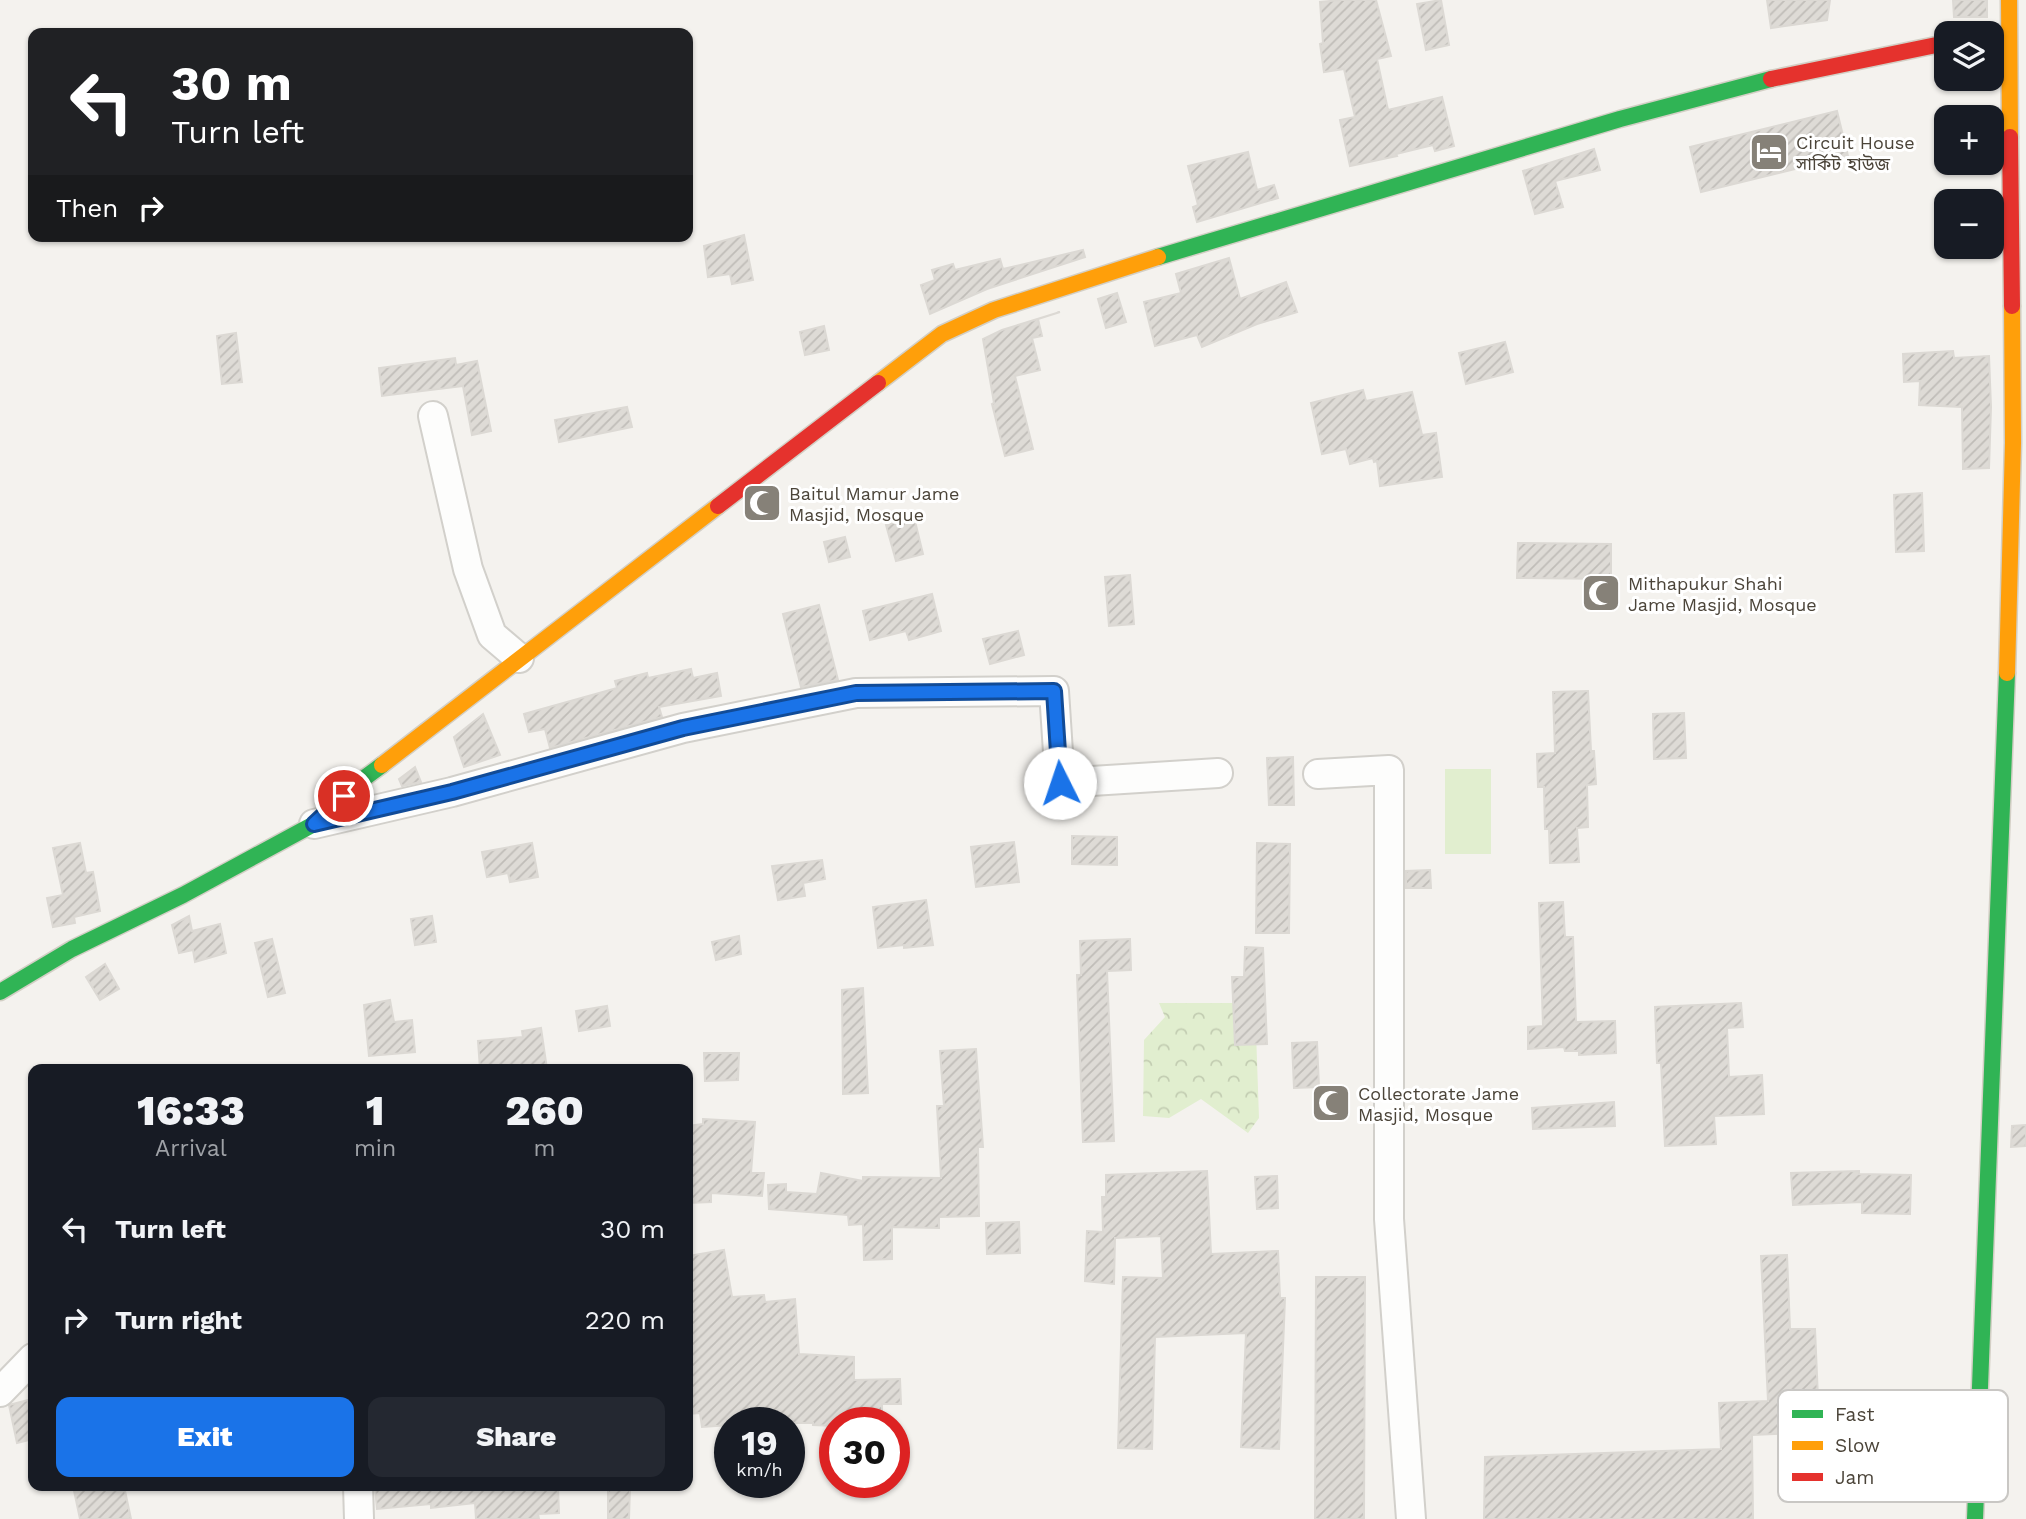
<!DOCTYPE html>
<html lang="en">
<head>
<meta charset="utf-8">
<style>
  :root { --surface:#171b24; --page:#242831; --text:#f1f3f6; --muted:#9ea1a6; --accent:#1a73e8 }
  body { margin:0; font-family:"Work Sans","Noto Sans Bengali",sans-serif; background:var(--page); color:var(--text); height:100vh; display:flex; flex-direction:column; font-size:26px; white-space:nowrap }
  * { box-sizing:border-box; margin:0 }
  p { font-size:23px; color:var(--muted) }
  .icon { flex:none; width:38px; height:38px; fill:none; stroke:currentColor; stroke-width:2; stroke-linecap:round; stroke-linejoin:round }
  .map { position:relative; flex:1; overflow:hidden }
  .panel { position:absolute; left:28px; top:1064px; width:665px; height:427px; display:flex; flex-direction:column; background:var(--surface); border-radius:14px; box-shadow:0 2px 5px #0004 }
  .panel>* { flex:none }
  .banner { position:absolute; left:28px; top:28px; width:665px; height:214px; border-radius:14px; box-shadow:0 2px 5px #0004; background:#202124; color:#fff; overflow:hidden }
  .tools { position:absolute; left:1934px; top:21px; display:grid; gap:14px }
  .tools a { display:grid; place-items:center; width:70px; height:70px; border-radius:14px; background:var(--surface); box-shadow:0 2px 5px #0004; font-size:35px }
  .speed { position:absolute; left:714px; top:1407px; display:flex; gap:14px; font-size:35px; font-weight:700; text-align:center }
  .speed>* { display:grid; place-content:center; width:91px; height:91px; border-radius:50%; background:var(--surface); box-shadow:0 2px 5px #0004; line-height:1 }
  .speed small { font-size:18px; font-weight:400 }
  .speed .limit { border:10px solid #d22; background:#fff; color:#111 }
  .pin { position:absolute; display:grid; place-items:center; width:60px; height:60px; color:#fff; margin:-30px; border:4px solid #fff; border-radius:50%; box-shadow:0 2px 7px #0007 }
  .me { position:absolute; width:77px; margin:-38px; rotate:356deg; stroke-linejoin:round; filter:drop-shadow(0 0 5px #0008) }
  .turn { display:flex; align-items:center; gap:24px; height:147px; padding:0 28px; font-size:32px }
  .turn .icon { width:91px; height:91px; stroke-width:2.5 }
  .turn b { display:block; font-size:49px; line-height:60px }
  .then { display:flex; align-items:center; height:66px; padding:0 28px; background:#0003; gap:14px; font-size:26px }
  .eta { display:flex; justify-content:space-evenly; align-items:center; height:119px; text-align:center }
  .eta b { font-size:42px; font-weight:800; line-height:49px }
  .button { display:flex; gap:14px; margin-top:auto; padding:14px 28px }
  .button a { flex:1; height:80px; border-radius:14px; background:var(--accent); color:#fff; font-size:28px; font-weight:800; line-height:80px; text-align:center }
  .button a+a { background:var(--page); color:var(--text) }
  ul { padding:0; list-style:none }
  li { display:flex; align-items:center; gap:21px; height:91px; padding:0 28px }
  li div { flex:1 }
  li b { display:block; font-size:26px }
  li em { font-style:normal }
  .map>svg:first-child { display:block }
</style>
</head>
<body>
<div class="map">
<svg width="2026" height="1519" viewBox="0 0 2026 1519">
  <defs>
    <pattern id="forest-crowns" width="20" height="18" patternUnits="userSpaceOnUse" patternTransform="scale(1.75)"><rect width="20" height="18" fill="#e1eecf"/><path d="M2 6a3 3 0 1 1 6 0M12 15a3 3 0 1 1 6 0" fill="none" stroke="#c3cdb2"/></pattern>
    <pattern id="building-hatch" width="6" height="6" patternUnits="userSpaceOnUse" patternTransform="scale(1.75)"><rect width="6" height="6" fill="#dedbd6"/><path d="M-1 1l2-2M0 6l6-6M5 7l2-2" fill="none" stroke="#c0bdb8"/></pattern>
  </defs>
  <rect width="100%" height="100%" fill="#f4f2ee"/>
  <!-- forest -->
  <path fill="url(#forest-crowns)" d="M1159,1003H1255L1259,1118L1248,1133L1201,1099L1169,1118L1143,1116L1144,1040L1165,1017Z"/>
  <!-- pitch -->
  <rect fill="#e1eecf" x="1445" y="769" width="46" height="85"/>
  <!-- building -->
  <g fill="url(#building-hatch)" stroke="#dcd9d4" stroke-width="2">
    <path d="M1340,0H1376L1391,56L1377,59L1388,110L1442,97L1454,146L1435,151L1433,145L1396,154L1397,156L1350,166L1340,120L1355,117L1344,69L1324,72L1320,44L1323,43L1320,2Z"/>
    <path d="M1441,0L1449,45L1426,50L1417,4Z"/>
    <path d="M1767,0H1830L1827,20L1771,28Z"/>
    <path d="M1953,0H1987V17H1954Z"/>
    <path d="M1837,111L1848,156L1701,192L1690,147Z"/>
    <path d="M1594,149L1600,170L1555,181L1563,207L1535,214L1523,171Z"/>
    <path d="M1248,152L1257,190L1274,185L1278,198L1197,222L1193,207L1198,205L1188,166Z"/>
    <path d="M744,235L753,280L732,284L730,274L708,277L704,246Z"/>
    <path d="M1083,250L1085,257L987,289L930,314L921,285L935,280L932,270L953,264L955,270L1000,259L1003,269Z"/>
    <path d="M1229,258L1240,299L1286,282L1297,312L1257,324L1202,347L1197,335L1155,346L1144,302L1181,293L1176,274Z"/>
    <path d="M1117,293L1126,322L1106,328L1098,299Z"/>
    <path d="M1060,312L1038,319L1042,336L1032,338L1040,370L1015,376L1033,449L1005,456L992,404L994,403L983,339L1002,330Z"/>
    <path d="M824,326L829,350L805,355L800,332Z"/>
    <path d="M236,333L242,382L222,384L217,336Z"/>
    <path d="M1505,342L1513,372L1466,384L1459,353Z"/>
    <path d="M1953,351L1954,358L1989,356L1991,407L1989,468L1963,469L1962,407L1919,405L1920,381L1904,382L1903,354Z"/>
    <path d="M455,358L456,365L477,361L491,431L472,435L463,386L382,396L379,368Z"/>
    <path d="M1363,390L1366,401L1412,392L1422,435L1436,433L1442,477L1380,486L1377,461L1374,462L1373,458L1350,464L1346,449L1322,454L1311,403Z"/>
    <path d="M627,407L632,427L559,442L555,420Z"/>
    <path d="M1922,493L1924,551L1896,552L1894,495Z"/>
    <path d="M914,517L923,554L896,561L886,525Z"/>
    <path d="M845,537L850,557L829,562L824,542Z"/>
    <path d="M1518,543L1611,544V579L1517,578Z"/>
    <path d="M1130,575L1134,624L1109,626L1105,577Z"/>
    <path d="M932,594L941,631L909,640L906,631L870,640L863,611Z"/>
    <path d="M819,605L838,680L801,687L783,614Z"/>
    <path d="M1018,631L1024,655L990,664L983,639Z"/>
    <path d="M691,669L693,678L717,673L721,696L659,707L662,717L550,748L545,729L529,732L524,714L617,688L615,681L647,673L648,678Z"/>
    <path d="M1588,691L1591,751H1594L1596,784L1587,785L1588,827L1577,828L1579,862L1550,863L1549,829H1545L1544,787H1538L1537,754L1555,753L1553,692Z"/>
    <path d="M1684,713L1686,758L1654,759L1653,714Z"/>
    <path d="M483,714L500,755L464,767L454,737Z"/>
    <path d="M1293,757L1294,805H1269L1267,758Z"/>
    <path d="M415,767L421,782L402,786L399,779Z"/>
    <path d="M1072,836L1117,837V865L1072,864Z"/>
    <path d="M1014,842L1019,882L976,887L971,847Z"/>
    <path d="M80,843L86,873L93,872L100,911L74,917L75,923L53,927L47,898L63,895L53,848Z"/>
    <path d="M532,843L538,877L510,882L508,873L487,877L482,852Z"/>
    <path d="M1257,843L1290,844L1289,933H1256Z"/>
    <path d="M822,860L825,879L803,883L805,896L778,900L772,866Z"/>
    <path d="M1430,870L1431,888H1406V871Z"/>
    <path d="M926,900L933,945L904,948V945L878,948L873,907Z"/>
    <path d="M1563,902L1565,937H1573L1576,1022L1615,1021L1616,1053L1579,1055V1051H1565L1564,1047L1528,1049V1027L1543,1026L1539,903Z"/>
    <path d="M189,916L192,931L220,924L226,953L195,962L193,950L179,953L172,925Z"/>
    <path d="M432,916L436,942L415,945L411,919Z"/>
    <path d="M739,936L741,954L716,960L712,942Z"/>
    <path d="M272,939L285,993L268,997L255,943Z"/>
    <path d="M1130,939L1131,970L1107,971L1114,1141L1083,1142L1077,975H1081L1080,941Z"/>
    <path d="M1245,947L1263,948L1267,1044L1235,1045L1232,977H1244Z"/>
    <path d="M105,964L119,989L100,1000L86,977Z"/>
    <path d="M863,988L868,1093L843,1094L842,990Z"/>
    <path d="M390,1000L394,1022L412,1020L415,1052L369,1056L364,1005Z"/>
    <path d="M1741,1003L1743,1027L1727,1028L1729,1077L1762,1075L1764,1114L1714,1116L1716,1144L1665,1146L1661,1063H1657L1655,1007Z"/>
    <path d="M607,1006L610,1026L579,1031L576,1011Z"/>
    <path d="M541,1028L547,1069H480L478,1041L523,1037L522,1031Z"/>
    <path d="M1317,1042L1319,1087L1294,1088L1292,1043Z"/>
    <path d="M976,1049L983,1147H978L979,1216L939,1217V1228L892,1227V1259L864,1260L863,1224L849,1225L848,1215L769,1209L768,1185L786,1184V1192L817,1194L821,1173L863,1181V1177L941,1178L937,1106H944L940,1051Z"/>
    <path d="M704,1053H739L738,1080L705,1081Z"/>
    <path d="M1614,1102L1615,1126L1533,1129L1532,1108Z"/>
    <path d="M703,1119L755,1122L751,1173H764L762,1196L711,1193V1202L688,1203V1126L703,1124Z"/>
    <path d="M2026,1125V1146L2011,1147L2012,1126Z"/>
    <path d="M1207,1171L1211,1254L1278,1251L1280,1298H1285L1279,1449L1241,1447L1246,1333L1155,1337L1152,1449L1118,1448L1123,1277L1163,1278L1161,1236L1115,1238L1114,1284L1085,1281L1087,1231L1103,1232L1102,1197H1106V1175Z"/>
    <path d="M1859,1171V1174L1911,1175L1910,1214L1862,1213V1202L1793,1205L1791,1173Z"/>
    <path d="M1277,1176L1278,1208L1257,1209L1255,1177Z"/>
    <path d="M1019,1222L1020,1253L987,1254L986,1223Z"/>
    <path d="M724,1250L732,1297L764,1295L765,1302L795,1299L799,1354L854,1357V1380L900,1379L901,1404H882V1423H835V1426L813,1425V1423H730V1425L702,1427L700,1413L688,1414V1256Z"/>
    <path d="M1787,1255L1790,1329H1815L1818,1398L1859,1397L1861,1430L1752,1435L1753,1519H1484L1485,1457L1721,1449L1719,1403L1768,1401L1761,1256Z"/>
    <path d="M1316,1277H1365L1364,1519H1315Z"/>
    <path d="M28,1400L33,1422V1439L17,1443L9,1405Z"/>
    <path d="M73,1486H124L131,1519H80Z"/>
    <path d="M393,1486H558L559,1513L538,1514L539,1519H476L475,1503L431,1508V1504L377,1509L375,1488Z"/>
    <path d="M608,1486H630L629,1519H608Z"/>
  </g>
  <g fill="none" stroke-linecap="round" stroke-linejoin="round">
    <!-- street casing -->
    <g stroke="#d2d0cb" stroke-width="32">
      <g id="street">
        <path d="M433,416L468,569L492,635L519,658"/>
        <path d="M1318,774L1389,770V1219L1411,1519"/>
        <path d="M314,824L452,792L683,728L856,693L1054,691L1060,783L1218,773"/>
        <path d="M0,1392L33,1358"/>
        <path d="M358,1486L359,1519"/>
      </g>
    </g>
    <!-- fast casing -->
    <g stroke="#d3cfc5" stroke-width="19">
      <g id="fast">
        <path d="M1158,257L1620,119L1771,79"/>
        <path d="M0,992L72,949L183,895L314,824L359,782L382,765"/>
        <path d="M1975,1519L2007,673"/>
      </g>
    </g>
    <!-- slow casing -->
    <g stroke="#d3cfc5" stroke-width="19">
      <g id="slow">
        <path d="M2009,0L2010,137"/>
        <path d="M878,383L942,334L994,310L1158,257"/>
        <path d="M2007,673L2013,443L2012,306"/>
        <path d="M382,765L718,506"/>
      </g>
    </g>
    <!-- jam casing -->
    <g stroke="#d3cfc5" stroke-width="19">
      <g id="jam">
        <path d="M1771,79L1946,43"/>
        <path d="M2010,137L2012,306"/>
        <path d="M718,506L878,383"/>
      </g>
    </g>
    <!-- street -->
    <use href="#street" stroke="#fdfdfc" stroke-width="28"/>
    <!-- fast -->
    <use href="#fast" stroke="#30b455" stroke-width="16"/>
    <!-- slow -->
    <use href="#slow" stroke="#ff9f0a" stroke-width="16"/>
    <!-- jam -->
    <use href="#jam" stroke="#e5322d" stroke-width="16"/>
  </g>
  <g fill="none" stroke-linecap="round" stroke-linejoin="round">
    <!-- route casing -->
    <g stroke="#114b97" stroke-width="18">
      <path id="route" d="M344,796L314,824L452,792L683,728L856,693L1054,691L1060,783"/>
    </g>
    <!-- route -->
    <use href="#route" stroke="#1a73e8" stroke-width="12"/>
  </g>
  <!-- icons -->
  <defs>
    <g id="hotel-square" transform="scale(2.0125)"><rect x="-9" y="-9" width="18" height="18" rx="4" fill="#868178" stroke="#fff"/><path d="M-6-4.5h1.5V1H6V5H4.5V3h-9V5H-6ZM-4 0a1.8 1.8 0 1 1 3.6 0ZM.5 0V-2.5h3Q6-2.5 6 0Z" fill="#fff"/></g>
    <g id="mosque-square" transform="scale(2.0125)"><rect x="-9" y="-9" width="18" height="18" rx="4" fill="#868178" stroke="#fff"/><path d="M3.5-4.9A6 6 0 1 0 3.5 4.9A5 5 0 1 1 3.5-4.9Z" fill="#fff"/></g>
  </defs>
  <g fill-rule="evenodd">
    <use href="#hotel-square" x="1769" y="152"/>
    <use href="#mosque-square" x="762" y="503"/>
    <use href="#mosque-square" x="1601" y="593"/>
    <use href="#mosque-square" x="1331" y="1103"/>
  </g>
  <g text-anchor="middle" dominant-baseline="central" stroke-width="6" stroke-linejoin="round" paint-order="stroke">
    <!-- poi labels -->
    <g font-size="18" fill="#4b4439" stroke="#fff" text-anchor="start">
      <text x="1796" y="142">Circuit House<tspan x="1796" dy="21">সার্কিট হাউজ</tspan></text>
      <text x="789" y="493">Baitul Mamur Jame<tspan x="789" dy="21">Masjid, Mosque</tspan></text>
      <text x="1628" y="583">Mithapukur Shahi<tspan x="1628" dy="21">Jame Masjid, Mosque</tspan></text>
      <text x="1358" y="1093">Collectorate Jame<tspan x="1358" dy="21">Masjid, Mosque</tspan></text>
    </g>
  </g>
  <!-- legend -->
  <rect x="1778" y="1390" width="230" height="112" rx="10" fill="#fff" stroke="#c9c7c4" stroke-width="2"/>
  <rect x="1792" y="1410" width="31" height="8" fill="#30b455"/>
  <rect x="1792" y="1441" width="31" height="9" fill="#ff9f0a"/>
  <rect x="1792" y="1473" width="31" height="8" fill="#e5322d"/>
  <g font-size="19" fill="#4b4439">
    <text x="1835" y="1421">Fast</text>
    <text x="1835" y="1452">Slow</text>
    <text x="1835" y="1484">Jam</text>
  </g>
</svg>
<div class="tools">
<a><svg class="icon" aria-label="layers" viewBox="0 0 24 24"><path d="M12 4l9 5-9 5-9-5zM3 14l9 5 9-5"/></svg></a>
<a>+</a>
<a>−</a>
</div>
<div class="speed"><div>19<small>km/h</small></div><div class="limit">30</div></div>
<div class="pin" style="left:344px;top:796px;background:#d93025"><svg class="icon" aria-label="arrive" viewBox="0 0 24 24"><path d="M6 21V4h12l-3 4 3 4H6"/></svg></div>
<svg class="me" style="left:1060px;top:783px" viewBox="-20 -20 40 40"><circle r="19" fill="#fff"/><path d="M0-13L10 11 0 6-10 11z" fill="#1a73e8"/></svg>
<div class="banner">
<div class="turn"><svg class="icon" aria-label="left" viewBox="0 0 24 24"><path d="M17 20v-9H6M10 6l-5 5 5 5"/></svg><div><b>30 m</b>Turn left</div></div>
<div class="then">Then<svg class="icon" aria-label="right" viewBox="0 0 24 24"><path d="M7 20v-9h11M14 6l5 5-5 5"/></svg></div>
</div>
<section class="panel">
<div class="eta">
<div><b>16:33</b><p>Arrival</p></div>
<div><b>1</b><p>min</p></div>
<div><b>260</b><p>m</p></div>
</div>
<ul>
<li><svg class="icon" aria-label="left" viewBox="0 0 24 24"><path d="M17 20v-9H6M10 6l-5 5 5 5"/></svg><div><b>Turn left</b></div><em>30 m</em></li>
<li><svg class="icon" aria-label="right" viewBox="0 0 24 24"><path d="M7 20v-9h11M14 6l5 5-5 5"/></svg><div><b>Turn right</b></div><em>220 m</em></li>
</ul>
<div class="button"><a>Exit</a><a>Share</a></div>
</section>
</div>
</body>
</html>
